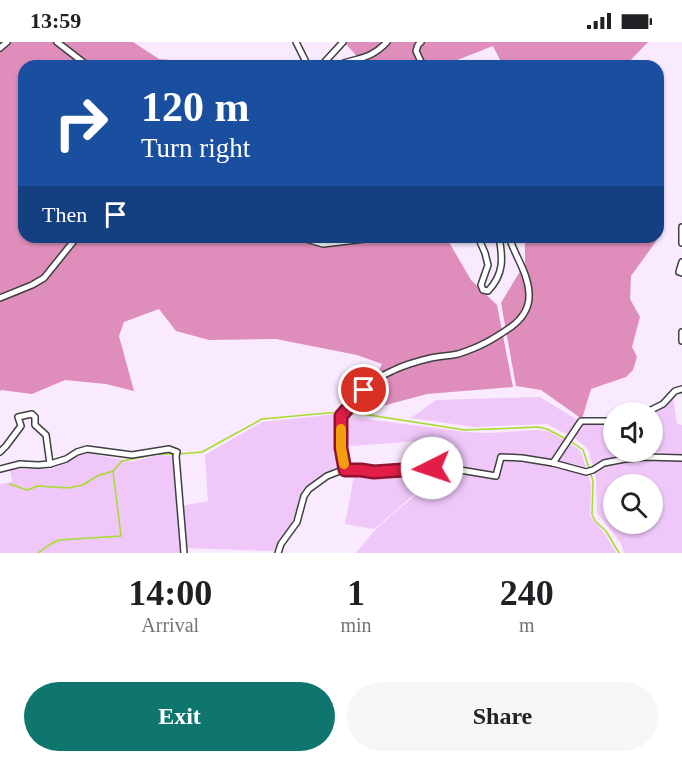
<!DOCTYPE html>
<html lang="en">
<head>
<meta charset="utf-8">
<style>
  :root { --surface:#fff; --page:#f6f6f6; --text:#202124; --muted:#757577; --accent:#0f766e }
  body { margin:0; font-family:"Times New Roman",serif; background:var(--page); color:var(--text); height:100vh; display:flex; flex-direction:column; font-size:22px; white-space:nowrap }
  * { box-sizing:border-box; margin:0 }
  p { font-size:20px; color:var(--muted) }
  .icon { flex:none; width:33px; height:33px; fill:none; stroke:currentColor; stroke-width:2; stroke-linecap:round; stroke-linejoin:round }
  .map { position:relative; height:511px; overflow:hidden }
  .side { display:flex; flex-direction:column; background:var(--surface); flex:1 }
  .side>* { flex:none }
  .hud { position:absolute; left:18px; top:18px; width:646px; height:183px; border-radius:18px; box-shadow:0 2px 4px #0004; background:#1a4fa0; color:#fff; overflow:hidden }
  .tools { position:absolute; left:603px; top:360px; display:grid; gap:12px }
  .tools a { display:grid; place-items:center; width:60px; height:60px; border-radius:50%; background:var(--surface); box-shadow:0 2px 4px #0004; font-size:30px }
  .pin { position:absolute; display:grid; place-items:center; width:51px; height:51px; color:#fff; margin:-26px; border:3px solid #fff; border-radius:50%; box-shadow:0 2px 6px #0007 }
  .me { position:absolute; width:66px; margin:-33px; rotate:266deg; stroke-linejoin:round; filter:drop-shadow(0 0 4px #0008) }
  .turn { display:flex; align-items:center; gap:21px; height:126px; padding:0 24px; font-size:27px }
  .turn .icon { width:78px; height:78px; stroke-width:2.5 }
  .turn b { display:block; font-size:42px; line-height:51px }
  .then { display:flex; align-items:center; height:57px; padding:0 24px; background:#0003; gap:12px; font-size:22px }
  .eta { display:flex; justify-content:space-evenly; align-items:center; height:102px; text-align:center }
  .eta b { font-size:36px; font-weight:700; line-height:42px }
  .action { display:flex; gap:12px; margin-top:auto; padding:12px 24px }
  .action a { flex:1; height:69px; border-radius:36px; background:var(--accent); color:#fff; font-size:24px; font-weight:700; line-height:69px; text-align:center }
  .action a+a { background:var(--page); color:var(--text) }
  .status { display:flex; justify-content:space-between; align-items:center; height:42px; padding:0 30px; background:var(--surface); direction:ltr }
  .status svg { height:16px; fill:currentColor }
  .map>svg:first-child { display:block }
</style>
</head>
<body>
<div class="status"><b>13:59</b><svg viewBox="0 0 49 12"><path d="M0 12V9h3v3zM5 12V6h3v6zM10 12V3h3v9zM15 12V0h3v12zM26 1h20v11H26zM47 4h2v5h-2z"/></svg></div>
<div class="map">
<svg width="682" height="511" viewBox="0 0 682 511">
  <rect width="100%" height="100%" fill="#f9eaff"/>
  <!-- farmland -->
  <g fill="#efc7f8" fill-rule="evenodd">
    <path d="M673,354L677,382L682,383V413L656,410L607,417L593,425L589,410L585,404L572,394L583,381H613L614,410H652V370H651Z"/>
    <path d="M540,355L579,379L568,393L547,382L474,385L411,376L436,358Z"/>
    <path d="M338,372V400L341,424L326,430L302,450L290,486L273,509L185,506L182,464L208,459L205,413L262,380Z"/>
    <path d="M349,375L466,390L488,391L538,388L547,389L565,398L550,418L499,413L494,431L440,423L415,412L419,399L350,404L343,402L344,379Z"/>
    <path d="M568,401L577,406L581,410L587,428L555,420Z"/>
    <path d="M87,411L132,420L159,413L174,414L180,511H0V442L12,440L10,427H50L67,421L81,412Z"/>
    <path d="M648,417L682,418V511H624L621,501L597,471L596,437L595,429L606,422ZM614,442H652V482H614Z"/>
    <path d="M503,418L551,424L588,432L591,443L590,474L605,492L616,511H356L375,488L395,470L420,450L442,436L443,428L497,437Z"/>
    <path d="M442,428L441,436L418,449L374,487L345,482L355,429L369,433Z"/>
  </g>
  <!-- forest -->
  <g fill="#df8ebb">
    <path d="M0,0H133L159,17L210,21L225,24H24V195H446L471,238L497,263L513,345L427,352L371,367L360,352L372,343L382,322L357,313L276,297L209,298L176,289L159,267L124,280L119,294L134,349L106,342L65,338L32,352L1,348L0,350Z"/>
    <path d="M344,0H648L625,24H503L493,4L442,24H366Z"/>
    <path d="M525,195H656L657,198L631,234L630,257L640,275L632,305L637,315L633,328L626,335L591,347L582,377L541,348L516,344L501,261L525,221Z"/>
  </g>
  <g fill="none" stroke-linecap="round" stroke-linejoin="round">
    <!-- stream -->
    <g stroke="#a5db29" stroke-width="1.5">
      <path d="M347,371H356L465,388L538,385L547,387L566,397"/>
      <path d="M570,399L583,408L589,426"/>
      <path d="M179,412L202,410L262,377L328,371H342"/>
      <path d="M590,430L593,439L592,473L596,480L606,489L619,511"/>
      <path d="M10,442L27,448L38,444L68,446L83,443L97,434L113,429L122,419L157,412H174"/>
      <path d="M38,511L49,503L59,498L121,494L113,429"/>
    </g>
    <!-- street casing -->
    <g stroke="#3f3f3f" stroke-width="8">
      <g id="street">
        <path d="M57,0L88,24"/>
        <path d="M296,0L308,24"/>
        <path d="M421,0L418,3L416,9L423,24"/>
        <path d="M0,6L7,0"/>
        <path d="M321,24L343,0"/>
        <path d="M336,24C357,15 369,19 387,0"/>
        <path d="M682,185V201"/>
        <path d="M300,195L323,202L382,195"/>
        <path d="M478,195L485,211L488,223L481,243L483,248L488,249C504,232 503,217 499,195"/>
        <path d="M682,220L679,230L682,231"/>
        <path d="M0,256L32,243L44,236L77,195"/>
        <path d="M682,290V299"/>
        <path d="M647,370L663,362L675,349L682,347"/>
        <path d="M0,410L6,404L21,384L18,375L32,372L35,375V383L46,393L50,422"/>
        <path d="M553,421L581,379H614"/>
        <path d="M0,427L20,422L38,423L50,422L66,417L77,410L87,407L132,413L169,407L177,410L176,414L184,511"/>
        <path d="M345,427L341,406V374C353,356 371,338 392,329C404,323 418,319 431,316C440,314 449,314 458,312C480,305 492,298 511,285C522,277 530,266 529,251C528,231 515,214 509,195"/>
        <path d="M278,511L281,502L297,480L304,454L309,447L327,434L345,427L374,430L442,425L496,434L501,415L522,416L553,421L586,430L593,428L604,421L625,417L646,415L682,416"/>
      </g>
    </g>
    <!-- street -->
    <use href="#street" stroke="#fff" stroke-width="5"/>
  </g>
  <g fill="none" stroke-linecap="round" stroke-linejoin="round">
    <!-- route casing -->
    <g stroke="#92132f" stroke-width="15">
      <path id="route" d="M364,348L341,374V406L345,428H361L374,430L432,426"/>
    </g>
    <!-- route -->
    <use href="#route" stroke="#e11d48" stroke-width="10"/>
    <!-- slow -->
    <path stroke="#f59e0b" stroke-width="10" d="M341,387V406L344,422"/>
  </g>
</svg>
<div class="tools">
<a><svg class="icon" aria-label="sound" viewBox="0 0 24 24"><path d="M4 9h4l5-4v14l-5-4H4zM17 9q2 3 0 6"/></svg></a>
<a><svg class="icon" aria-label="search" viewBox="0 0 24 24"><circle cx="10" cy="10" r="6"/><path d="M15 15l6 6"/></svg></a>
</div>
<div class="pin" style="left:364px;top:348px;background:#d93025"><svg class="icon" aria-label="arrive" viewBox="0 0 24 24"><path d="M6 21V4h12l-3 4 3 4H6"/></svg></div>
<svg class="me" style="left:432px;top:426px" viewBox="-20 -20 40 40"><circle r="19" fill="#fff"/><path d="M0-13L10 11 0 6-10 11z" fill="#e11d48"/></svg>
<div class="hud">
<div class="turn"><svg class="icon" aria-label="right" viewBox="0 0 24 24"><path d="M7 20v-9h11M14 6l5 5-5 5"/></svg><div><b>120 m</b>Turn right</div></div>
<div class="then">Then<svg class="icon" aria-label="arrive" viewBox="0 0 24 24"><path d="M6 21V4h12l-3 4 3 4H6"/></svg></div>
</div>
</div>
<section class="side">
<div class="eta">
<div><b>14:00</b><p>Arrival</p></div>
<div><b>1</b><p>min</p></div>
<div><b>240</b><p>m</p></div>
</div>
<div class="action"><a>Exit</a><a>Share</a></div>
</section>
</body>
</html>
